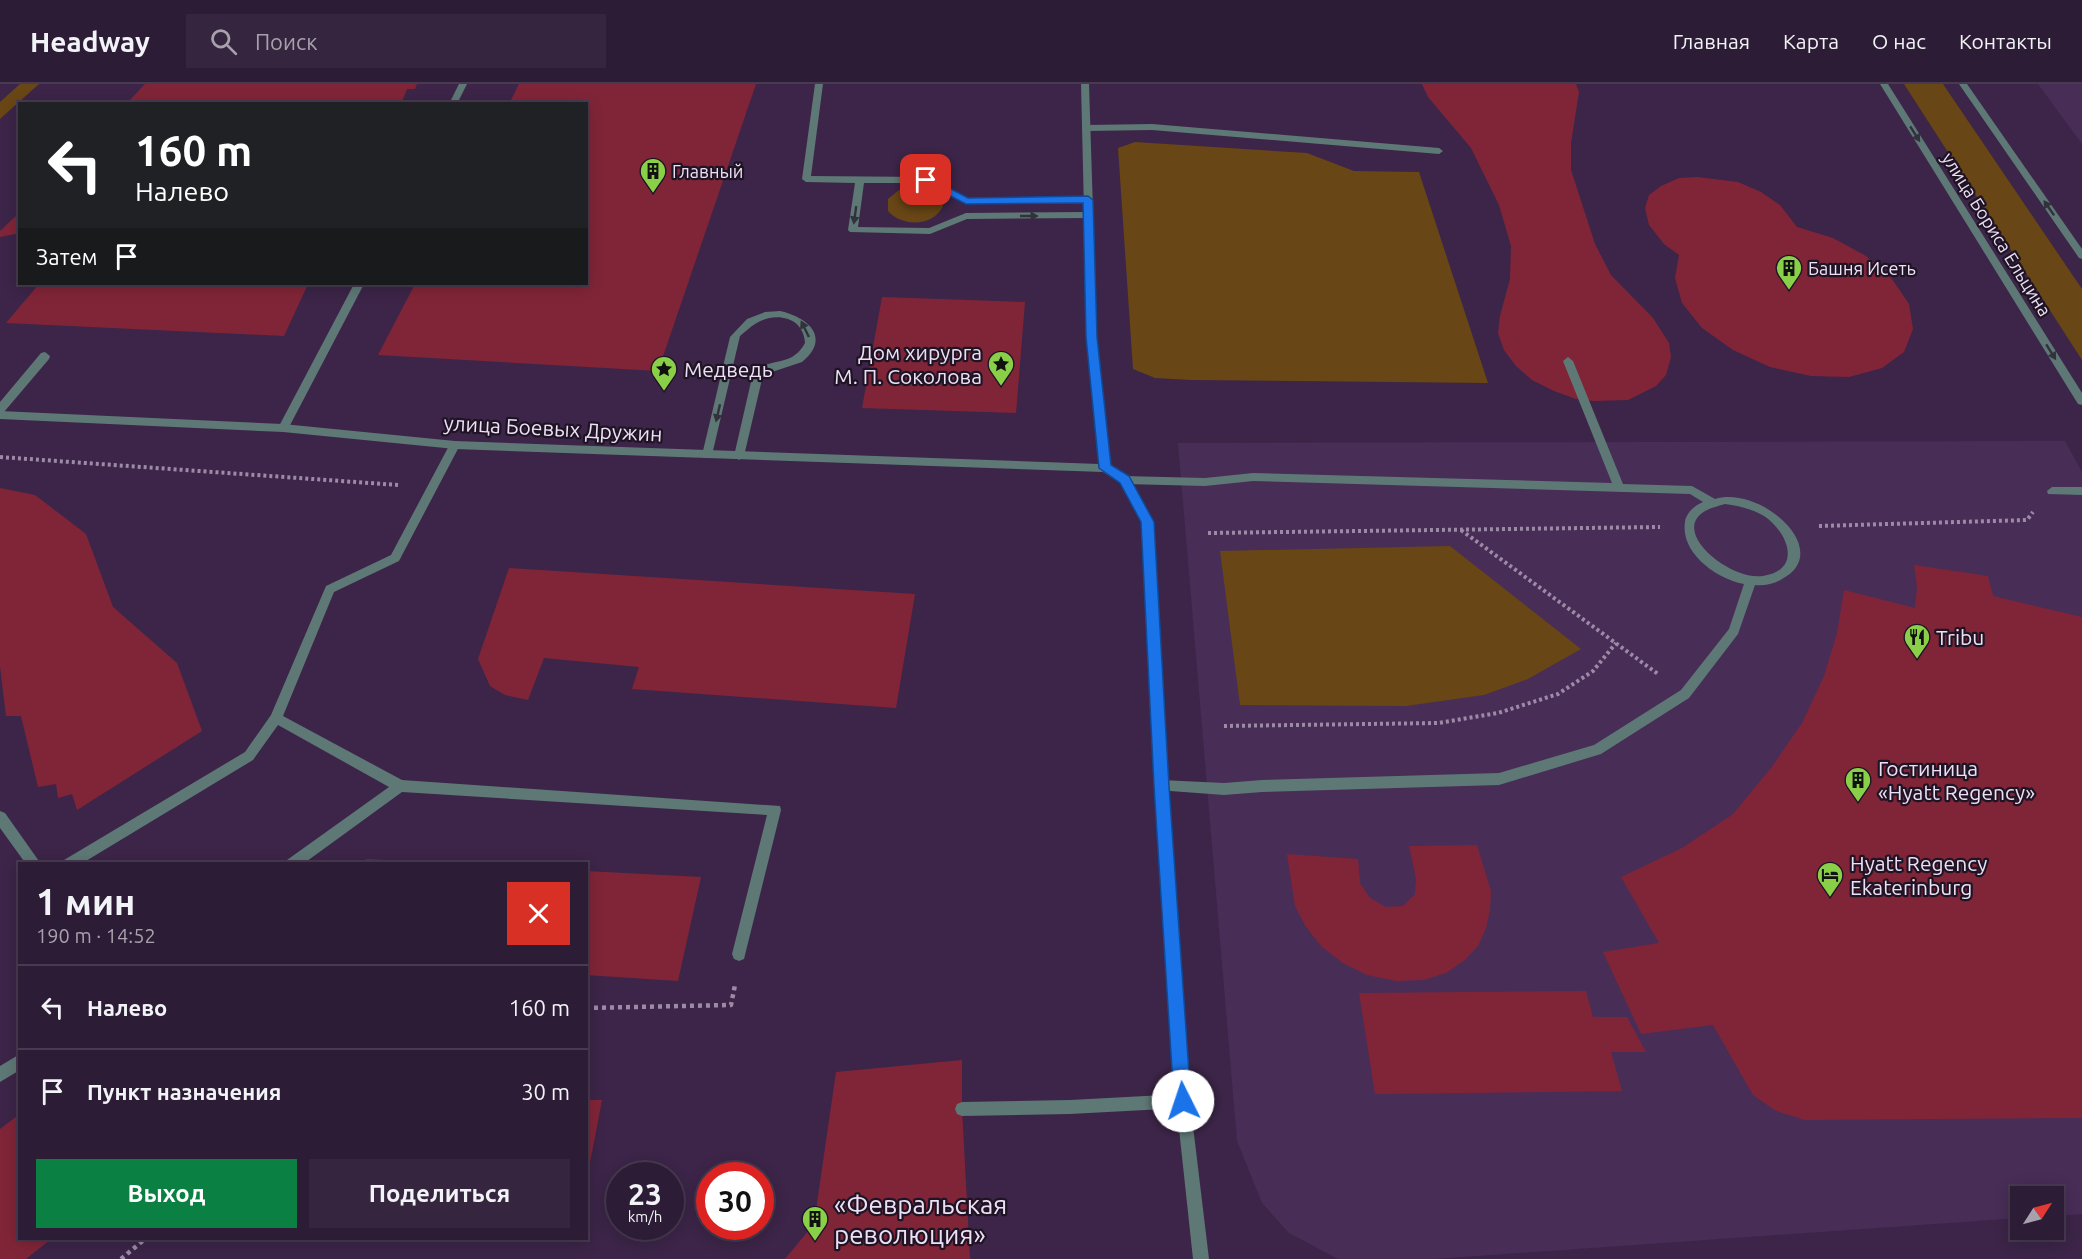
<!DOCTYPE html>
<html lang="ru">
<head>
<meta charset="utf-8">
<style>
  :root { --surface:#2d1c36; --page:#35253e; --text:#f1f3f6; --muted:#a7a1ad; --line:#483a51; --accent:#0b8043 }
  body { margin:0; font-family:Ubuntu,sans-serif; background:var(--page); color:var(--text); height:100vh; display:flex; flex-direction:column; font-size:22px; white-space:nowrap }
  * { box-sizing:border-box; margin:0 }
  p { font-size:20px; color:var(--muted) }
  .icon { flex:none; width:33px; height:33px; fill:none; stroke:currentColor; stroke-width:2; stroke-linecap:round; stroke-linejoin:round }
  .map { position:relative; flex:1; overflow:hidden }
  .sheet { position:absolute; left:18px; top:778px; width:570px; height:378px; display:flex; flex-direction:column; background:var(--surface); border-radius:0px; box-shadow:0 3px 15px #0003,0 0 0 2px var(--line) }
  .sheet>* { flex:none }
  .banner { position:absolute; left:18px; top:18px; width:570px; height:183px; border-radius:0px; box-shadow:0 3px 15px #0003,0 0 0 2px var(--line); background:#202124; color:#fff; overflow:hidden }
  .needle { width:39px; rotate:54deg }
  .buttons { position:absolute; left:2010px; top:1102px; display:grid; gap:12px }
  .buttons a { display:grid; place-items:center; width:54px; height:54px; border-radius:0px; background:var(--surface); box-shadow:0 3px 15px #0003,0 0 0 2px var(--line); font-size:30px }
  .speed { position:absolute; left:606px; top:1078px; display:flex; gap:12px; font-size:30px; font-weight:700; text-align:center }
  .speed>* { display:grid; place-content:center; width:78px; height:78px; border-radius:50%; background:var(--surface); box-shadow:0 3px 15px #0003,0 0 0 2px var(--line); line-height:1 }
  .speed small { font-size:15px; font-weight:400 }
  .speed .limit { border:9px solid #d22; background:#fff; color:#111 }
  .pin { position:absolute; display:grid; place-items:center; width:51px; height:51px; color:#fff; margin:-26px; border-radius:12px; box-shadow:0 3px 9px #0006 }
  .me { position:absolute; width:66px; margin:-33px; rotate:356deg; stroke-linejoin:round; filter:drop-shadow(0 0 4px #0008) }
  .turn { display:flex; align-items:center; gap:21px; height:126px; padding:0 18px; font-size:27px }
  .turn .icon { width:78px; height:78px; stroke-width:2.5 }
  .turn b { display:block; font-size:42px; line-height:51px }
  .then { display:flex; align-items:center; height:57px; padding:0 18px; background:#0003; gap:12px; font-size:22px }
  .round { display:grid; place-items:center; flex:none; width:63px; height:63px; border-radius:0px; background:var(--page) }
  .headline { display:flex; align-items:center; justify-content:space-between; height:102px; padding:0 18px }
  h1 { font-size:36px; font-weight:600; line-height:45px }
  .action { display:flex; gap:12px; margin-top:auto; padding:12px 18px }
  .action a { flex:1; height:69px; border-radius:0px; background:var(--accent); color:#fff; font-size:24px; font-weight:600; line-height:69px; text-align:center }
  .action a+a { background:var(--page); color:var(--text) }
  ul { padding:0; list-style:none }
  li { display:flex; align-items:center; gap:18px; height:84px; padding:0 18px; border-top:2px solid var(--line) }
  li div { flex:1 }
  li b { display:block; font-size:22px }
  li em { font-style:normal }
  header { display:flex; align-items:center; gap:36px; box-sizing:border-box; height:84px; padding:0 30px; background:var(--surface); border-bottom:2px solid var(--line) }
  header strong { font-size:28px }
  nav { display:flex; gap:33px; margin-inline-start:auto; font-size:21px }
  .search { width:420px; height:54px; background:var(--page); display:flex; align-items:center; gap:15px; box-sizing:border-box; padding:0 21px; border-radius:0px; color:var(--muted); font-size:22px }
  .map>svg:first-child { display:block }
</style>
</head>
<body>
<header>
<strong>Headway</strong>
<div class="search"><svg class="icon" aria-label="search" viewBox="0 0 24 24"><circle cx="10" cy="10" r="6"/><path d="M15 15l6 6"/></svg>Поиск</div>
<nav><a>Главная</a><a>Карта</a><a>О нас</a><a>Контакты</a></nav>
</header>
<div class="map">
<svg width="2082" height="1175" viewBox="0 0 2082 1175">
  <rect width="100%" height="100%" fill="#3c2548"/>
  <!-- built -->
  <g fill="#482d57">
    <path d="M2038,0H2082V60Z"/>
    <path d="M2065,357L2082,388V1130L2054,1132V1113H2020V1134L1434,1175H1338L1289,1149L1262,1119L1237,1057L1178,359Z"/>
  </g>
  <!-- green -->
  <g fill="#684615">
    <path d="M20,0H39L0,35V18Z"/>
    <path d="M1904,0H1943L2082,205V276Z"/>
    <path d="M1135,58L1307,69L1354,87L1419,88L1488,299L1191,296L1155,294L1133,285L1118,64Z"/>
    <path d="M917,102C930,103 942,107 943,122C933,143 902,143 888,127V115L899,106Z"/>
    <path d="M1450,462L1581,565L1528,595L1484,611L1406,622L1240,621L1220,467Z"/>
  </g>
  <!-- building -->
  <g fill="#802538">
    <path d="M145,0H417L415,5H407L401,20H126Z"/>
    <path d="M519,0H756L658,287L378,271L415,200H586V20H509Z"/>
    <path d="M1422,0H1576L1579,8L1571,59V86L1595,160L1611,191L1653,234L1669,259L1671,273L1666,291L1656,302L1628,316L1594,317L1576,315L1554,307L1532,296L1516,282L1504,266L1498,249L1500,232L1510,195L1511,162L1499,121L1471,64L1428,13Z"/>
    <path d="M1697,93L1738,98L1761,108L1780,121L1797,143L1833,154L1866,172L1892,195L1909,220L1913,245L1904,268L1882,284L1849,293L1811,292L1770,283L1733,266L1702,244L1682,219L1675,194L1679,171L1664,160L1649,141L1645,124L1649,111L1661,102L1679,94Z"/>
    <path d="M20,128V149L0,153V147Z"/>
    <path d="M39,200H308L284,252L6,239Z"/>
    <path d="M882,213L1025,218L1016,329L862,324Z"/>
    <path d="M0,404L35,411L86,450L113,523L177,579L202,647L77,726L72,710L58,714L56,700L38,703L21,632H6L0,582Z"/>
    <path d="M1914,481L1988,492L1993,512L2082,533V1034L1805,1036L1776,1027L1753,1011L1713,941L1641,950L1603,868L1659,859L1621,793L1682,764L1733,730L1771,684L1802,639L1824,592L1837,549L1844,506L1915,524L1917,503Z"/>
    <path d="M509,484L915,510L896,624L632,605L639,583L544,574L528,616L505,611L490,602L478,575Z"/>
    <path d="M1477,761L1491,807L1490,826L1486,844L1478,862L1465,876L1446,889L1424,896L1396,897L1367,891L1343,879L1322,863L1306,843L1295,822L1287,770L1358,775L1360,799L1370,814L1386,823L1403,822L1415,810L1416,794L1409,762Z"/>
    <path d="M367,775L425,778V780H360Z"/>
    <path d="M586,787L701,793L678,897L586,891Z"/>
    <path d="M1586,907L1593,933H1627L1646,968H1611L1622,1007L1375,1010L1359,909Z"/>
    <path d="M962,976V1025L970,1175H785L814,1140L836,988Z"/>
    <path d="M586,1016H602L588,1089H586Z"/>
    <path d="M20,1030V1155H51L26,1175H0V1045Z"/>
  </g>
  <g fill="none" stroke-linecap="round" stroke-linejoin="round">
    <!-- path-far1 -->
    <g stroke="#9c8aa6" stroke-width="4" stroke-dasharray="3 3" stroke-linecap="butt">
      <path d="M0,373L398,401"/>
      <path d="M1819,442L2027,436L2033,428"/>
      <path d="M1461,446L1658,590"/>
      <path d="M1208,449L1660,443"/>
      <path d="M1224,642L1439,639L1498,629L1558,610L1593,587L1616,559"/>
    </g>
    <!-- path -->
    <g stroke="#9c8aa6" stroke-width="4.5" stroke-dasharray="4 4" stroke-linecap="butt">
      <path d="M586,924L731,921L735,901"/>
      <path d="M121,1175L145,1155"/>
    </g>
    <!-- service -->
    <g fill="#5e7876" fill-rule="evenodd">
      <path d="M459,0H467L457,20H449Z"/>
      <path d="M815,0H823L811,92L926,93L968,114L1088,113L1093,116L1088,119L966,120L924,99H864L858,143L929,144L966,129L1088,128L1093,131L1088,134L967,135L930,150L850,148L848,146L855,99L806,98L802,95Z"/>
      <path d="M1152,40L1439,64L1443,67L1439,70L1152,46L1086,47L1082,44L1086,41Z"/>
      <path d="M354,200H364L287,347H279L278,344Z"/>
      <path d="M780,227C807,233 832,253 802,278L763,291L744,372L739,376L734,372L753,289C768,272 791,285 805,259C804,233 775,227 755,240C750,243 745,248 740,252L712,371L711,374H703L702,371L730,253L747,235L765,228Z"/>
      <path d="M45,268L50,272L49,275L4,328L0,329V318L41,269Z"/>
      <path d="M1568,273L1573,277L1623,400L1692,402L1715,415C1761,401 1835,467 1782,495C1774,500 1764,502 1755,501L1738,550L1689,614L1601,670L1499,701L1262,708L1224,711L1157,706L1155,702L1157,698L1161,696L1224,699L1262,696L1499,689L1594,661L1681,606L1729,545L1744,500C1717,495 1680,469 1685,438C1686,429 1695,421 1703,418L1690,410L1253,397L1205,402L1124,400L1119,396L1124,392L1205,394L1253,389L1612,399L1563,277ZM1725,420C1739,422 1752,425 1764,432C1788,448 1803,486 1763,492C1730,497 1667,446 1707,426C1713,423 1719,422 1725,420Z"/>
      <path d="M455,357L460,361L399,477L334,508L283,632L402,696L780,722L781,726L744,875L739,877L734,875L732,870L767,731L402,708L303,780H285L287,776L389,703L278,641L253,676L81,780H62L64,776L245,668L271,631L326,502L391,471L451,358Z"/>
      <path d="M2052,403H2082V411L2048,410L2047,407Z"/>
      <path d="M0,727L5,729L41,780H26L0,744Z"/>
      <path d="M20,970V986L0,998V982Z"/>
      <path d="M1183,1010L1188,1012L1190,1017L1188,1022L1183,1024L1070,1030L962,1032L957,1030L955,1025L957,1020L962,1018L1070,1016Z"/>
    </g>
    <!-- minor -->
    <path fill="#5e7876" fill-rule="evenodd" d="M1081,0H1089L1097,253L1110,382L1128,393L1153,438L1167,702L1190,1017L1209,1175H1193L1176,1017L1155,702L1141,438L1120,399L1103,388L455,365L283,348L0,335V327L283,340L455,357L1099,380L1087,253Z"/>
    <!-- tertiary -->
    <g fill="#5e7876" fill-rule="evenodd">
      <path d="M1880,0H1888L2082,309V321L2078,320Z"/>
      <path d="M1959,0H1967L2082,165V175L2079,174Z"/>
    </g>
  </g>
  <!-- one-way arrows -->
  <defs><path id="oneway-solid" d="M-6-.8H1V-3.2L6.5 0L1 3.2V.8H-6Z" transform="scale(1.5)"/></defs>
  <g fill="#31323c">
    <use href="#oneway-solid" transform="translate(1915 50) rotate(58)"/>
    <use href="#oneway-solid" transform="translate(2049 124) rotate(-125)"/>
    <use href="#oneway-solid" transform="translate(855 131) rotate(98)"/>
    <use href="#oneway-solid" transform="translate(1029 132)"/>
    <use href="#oneway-solid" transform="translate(805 245) rotate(-116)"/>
    <use href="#oneway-solid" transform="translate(2051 268) rotate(58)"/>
    <use href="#oneway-solid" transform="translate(718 329) rotate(103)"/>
  </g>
  <!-- route -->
  <path fill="#1a73e8" stroke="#114b97" stroke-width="1.5" d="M926,92L968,114L1088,112L1093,116L1097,253L1111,381L1129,392L1154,438L1169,702L1191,1017L1189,1023L1183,1025L1177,1023L1174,1017L1154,702L1141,438L1120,399L1099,384L1086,253L1083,119L966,120L923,98L921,96Z"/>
  <!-- icons -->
  <defs>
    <g id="building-pin" transform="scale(1.35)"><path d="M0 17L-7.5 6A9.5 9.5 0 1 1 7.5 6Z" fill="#89cf48" stroke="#1e1423"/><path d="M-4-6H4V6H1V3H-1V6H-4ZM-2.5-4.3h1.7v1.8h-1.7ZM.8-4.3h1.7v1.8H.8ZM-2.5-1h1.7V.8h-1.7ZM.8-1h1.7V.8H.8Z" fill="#111"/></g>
    <g id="sight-pin" transform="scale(1.35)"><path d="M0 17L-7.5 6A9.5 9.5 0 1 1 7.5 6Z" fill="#89cf48" stroke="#1e1423"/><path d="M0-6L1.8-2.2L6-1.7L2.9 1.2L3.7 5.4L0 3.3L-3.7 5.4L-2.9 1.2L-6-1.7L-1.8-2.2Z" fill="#111"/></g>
    <g id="restaurant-pin" transform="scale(1.35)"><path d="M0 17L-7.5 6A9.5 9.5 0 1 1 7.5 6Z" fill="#89cf48" stroke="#1e1423"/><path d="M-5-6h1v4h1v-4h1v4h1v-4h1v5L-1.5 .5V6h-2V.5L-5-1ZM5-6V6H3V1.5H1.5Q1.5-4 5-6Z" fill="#111"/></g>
    <g id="hotel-pin" transform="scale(1.35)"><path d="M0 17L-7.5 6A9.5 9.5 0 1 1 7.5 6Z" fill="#89cf48" stroke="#1e1423"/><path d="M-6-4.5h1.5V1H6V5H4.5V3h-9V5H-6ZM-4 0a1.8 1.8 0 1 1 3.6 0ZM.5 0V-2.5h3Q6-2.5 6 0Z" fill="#111"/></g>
  </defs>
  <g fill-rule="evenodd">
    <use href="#building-pin" x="653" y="87"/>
    <use href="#building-pin" x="1789" y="184"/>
    <use href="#sight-pin" x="1001" y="280"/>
    <use href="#sight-pin" x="664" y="285"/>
    <use href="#restaurant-pin" x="1917" y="553"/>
    <use href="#building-pin" x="1858" y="696"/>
    <use href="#hotel-pin" x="1830" y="791"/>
    <use href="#building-pin" x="815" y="1135"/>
  </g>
  <g text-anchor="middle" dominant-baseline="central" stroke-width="4.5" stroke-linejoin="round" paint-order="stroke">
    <!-- far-poi labels -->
    <g font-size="18" fill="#eddff5" stroke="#1e1423" text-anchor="start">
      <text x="672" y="87">Главный</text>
      <text x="1808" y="184">Башня Исеть</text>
    </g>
    <!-- far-street labels -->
    <g font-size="18" fill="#eddff5" stroke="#1e1423">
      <text transform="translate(1997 150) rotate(58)">улица Бориса Ельцина</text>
    </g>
    <!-- poi labels -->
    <g font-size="21" fill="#eddff5" stroke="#1e1423" text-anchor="start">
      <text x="982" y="268" text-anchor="end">Дом хирурга<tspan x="982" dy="24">М. П. Соколова</tspan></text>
      <text x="684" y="285">Медведь</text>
      <text x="1936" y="553">Tribu</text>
      <text x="1878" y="684">Гостиница<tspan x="1878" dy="24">«Hyatt Regency»</tspan></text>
      <text x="1850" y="779">Hyatt Regency<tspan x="1850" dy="24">Ekaterinburg</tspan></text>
    </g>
    <!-- street labels -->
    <g font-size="21" fill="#eddff5" stroke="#1e1423">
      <text transform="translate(553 344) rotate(3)">улица Боевых Дружин</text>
    </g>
    <!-- near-poi labels -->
    <g font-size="26" fill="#eddff5" stroke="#1e1423" text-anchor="start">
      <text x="834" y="1120">«Февральская<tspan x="834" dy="30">революция»</tspan></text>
    </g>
  </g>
</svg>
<div class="buttons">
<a><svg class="needle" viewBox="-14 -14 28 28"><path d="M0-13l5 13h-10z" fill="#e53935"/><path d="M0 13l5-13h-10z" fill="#a7a1ad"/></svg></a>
</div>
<div class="speed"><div>23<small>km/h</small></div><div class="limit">30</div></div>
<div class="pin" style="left:926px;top:96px;background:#d93025"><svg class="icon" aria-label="arrive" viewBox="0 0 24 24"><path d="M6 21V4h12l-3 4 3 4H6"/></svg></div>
<svg class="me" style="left:1183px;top:1017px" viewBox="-20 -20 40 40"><circle r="19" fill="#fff"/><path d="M0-13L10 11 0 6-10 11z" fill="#1a73e8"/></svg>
<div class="banner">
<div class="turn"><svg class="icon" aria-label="left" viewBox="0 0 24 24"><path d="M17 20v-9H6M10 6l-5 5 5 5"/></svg><div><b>160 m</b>Налево</div></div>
<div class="then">Затем<svg class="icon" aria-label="arrive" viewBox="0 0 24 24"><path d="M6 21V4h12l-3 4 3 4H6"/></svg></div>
</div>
<section class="sheet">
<div class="headline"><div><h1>1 мин</h1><p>190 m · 14:52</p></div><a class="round" style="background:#d93025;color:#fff"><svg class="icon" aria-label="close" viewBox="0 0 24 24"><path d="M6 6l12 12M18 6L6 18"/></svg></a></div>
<ul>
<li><svg class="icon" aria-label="left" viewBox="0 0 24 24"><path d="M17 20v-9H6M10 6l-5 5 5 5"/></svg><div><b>Налево</b></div><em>160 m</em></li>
<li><svg class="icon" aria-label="arrive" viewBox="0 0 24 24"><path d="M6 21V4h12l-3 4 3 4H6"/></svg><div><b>Пункт назначения</b></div><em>30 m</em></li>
</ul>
<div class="action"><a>Выход</a><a>Поделиться</a></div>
</section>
</div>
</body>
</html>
